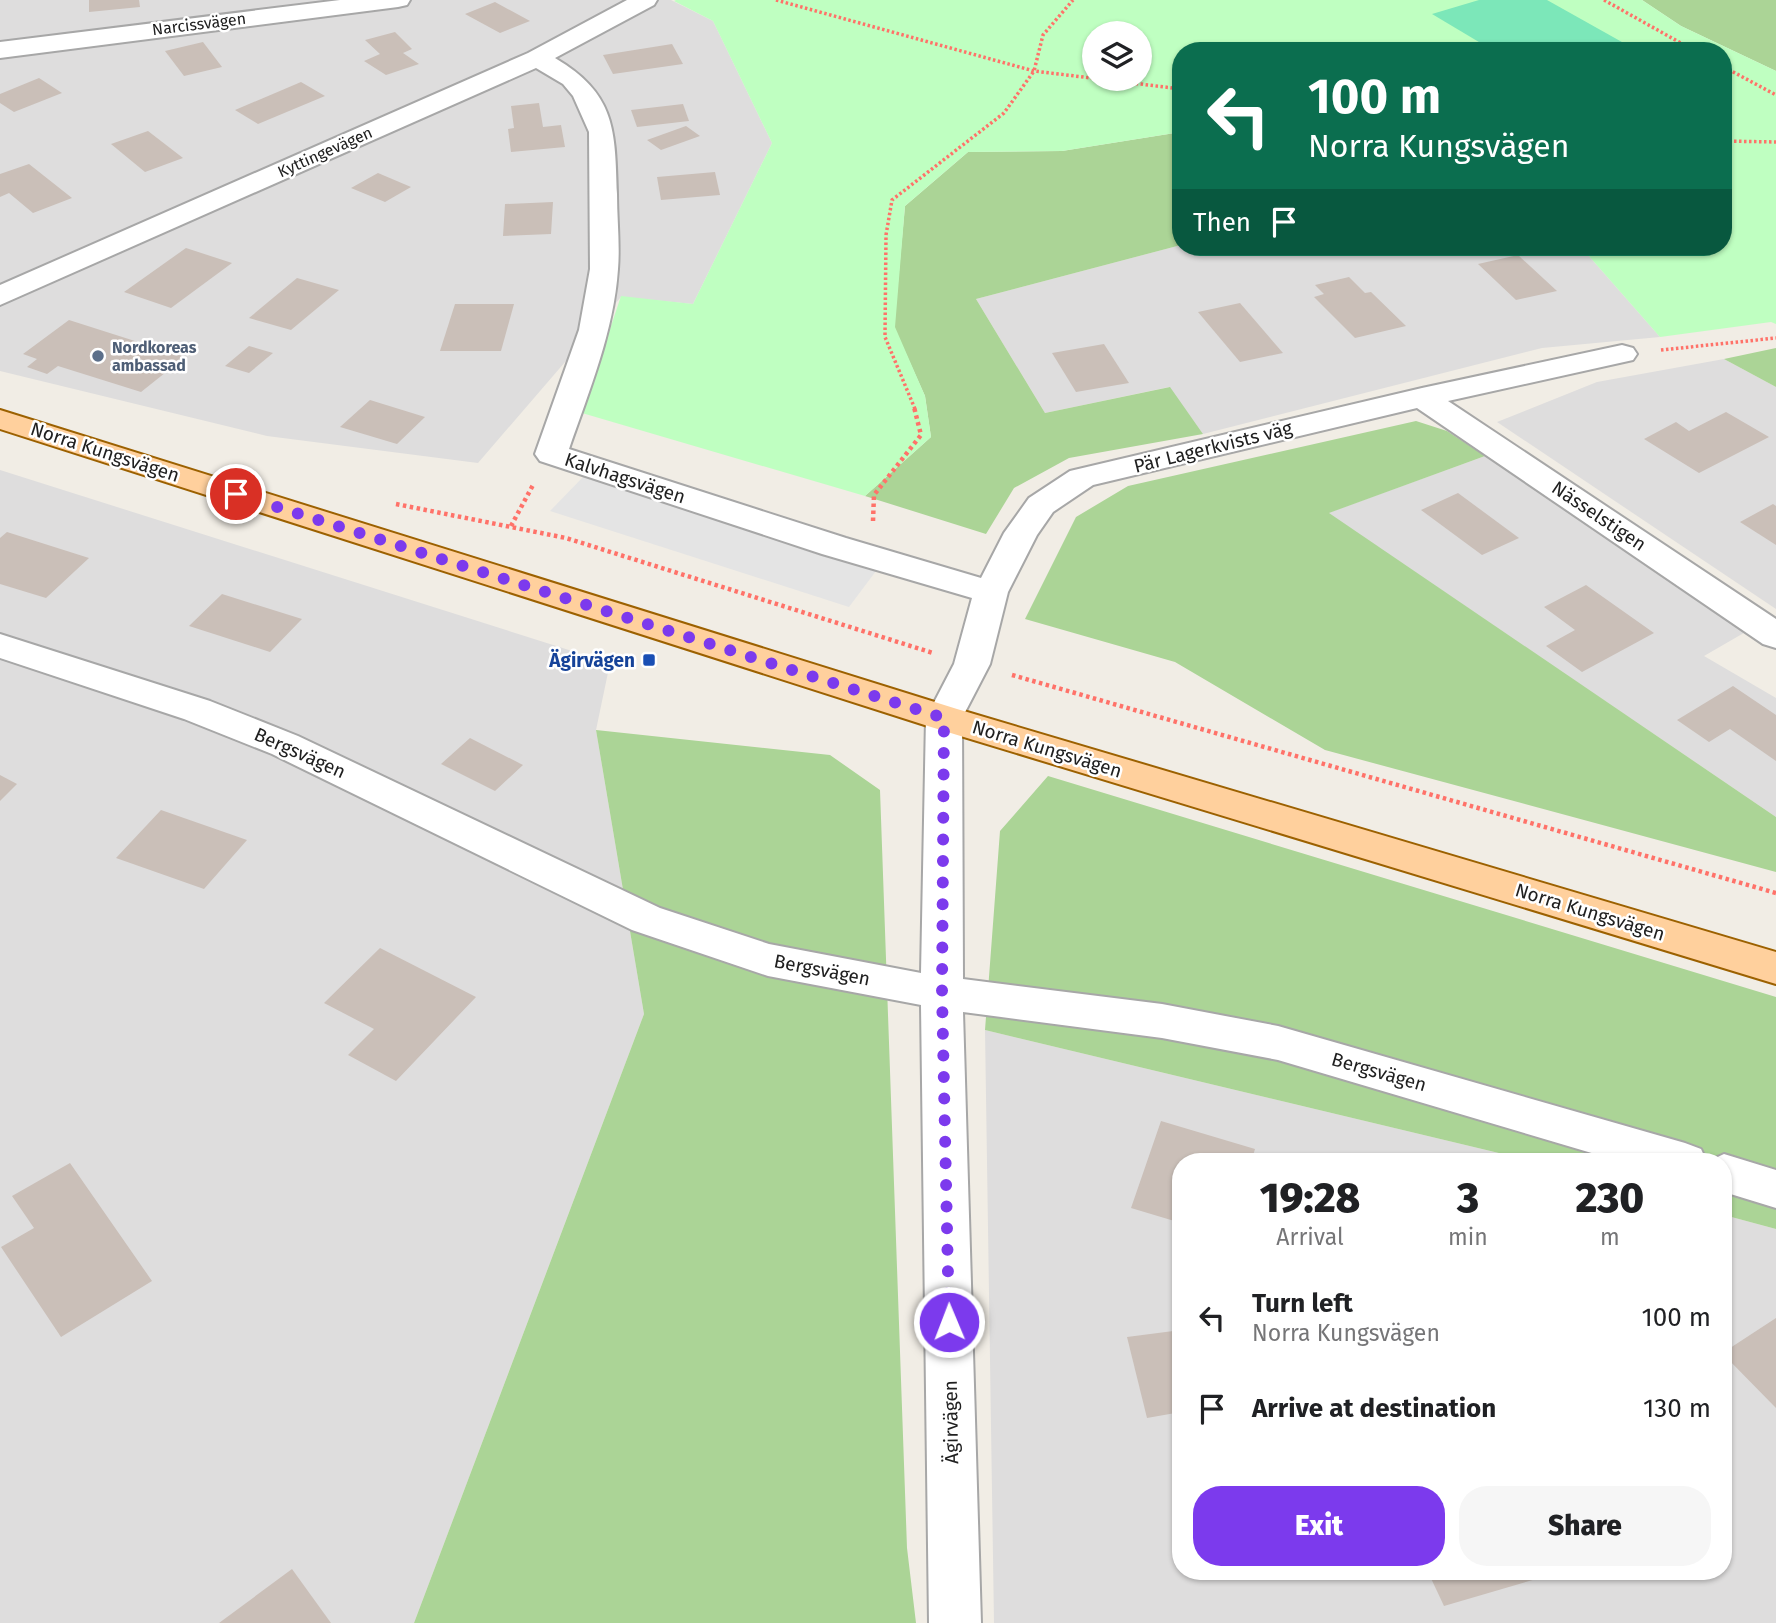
<!DOCTYPE html>
<html lang="en">
<head>
<meta charset="utf-8">
<style>
  :root { --surface:#fff; --page:#f6f6f6; --text:#202124; --muted:#757577; --accent:#7c3aed }
  body { margin:0; font-family:"Fira Sans",sans-serif; background:var(--page); color:var(--text); height:100vh; display:flex; flex-direction:column; font-size:26px; white-space:nowrap }
  * { box-sizing:border-box; margin:0 }
  p { font-size:23px; color:var(--muted) }
  .icon { flex:none; width:38px; height:38px; fill:none; stroke:currentColor; stroke-width:2; stroke-linecap:round; stroke-linejoin:round }
  .map { position:relative; flex:1; overflow:hidden }
  .side { position:absolute; left:1172px; top:1153px; width:560px; height:427px; display:flex; flex-direction:column; background:var(--surface); border-radius:28px; box-shadow:0 2px 5px #0004 }
  .side>* { flex:none }
  .guide { position:absolute; left:1172px; top:42px; width:560px; height:214px; border-radius:28px; box-shadow:0 2px 5px #0004; background:#0b6e4f; color:#fff; overflow:hidden }
  .buttons { position:absolute; left:1082px; top:21px; display:grid; gap:14px }
  .buttons a { display:grid; place-items:center; width:70px; height:70px; border-radius:50%; background:var(--surface); box-shadow:0 2px 5px #0004; font-size:35px }
  .pin { position:absolute; display:grid; place-items:center; width:60px; height:60px; color:#fff; margin:-30px; border:4px solid #fff; border-radius:50%; box-shadow:0 2px 7px #0007 }
  .me { position:absolute; width:77px; margin:-38px; rotate:359deg; stroke-linejoin:round; filter:drop-shadow(0 0 5px #0008) }
  .turn { display:flex; align-items:center; gap:24px; height:147px; padding:0 21px; font-size:32px }
  .turn .icon { width:91px; height:91px; stroke-width:2.5 }
  .turn b { display:block; font-size:49px; line-height:60px }
  .then { display:flex; align-items:center; height:66px; padding:0 21px; background:#0003; gap:14px; font-size:26px }
  .eta { display:flex; justify-content:space-evenly; align-items:center; height:119px; text-align:center }
  .eta b { font-size:42px; font-weight:800; line-height:49px }
  .action { display:flex; gap:14px; margin-top:auto; padding:14px 21px }
  .action a { flex:1; height:80px; border-radius:28px; background:var(--accent); color:#fff; font-size:28px; font-weight:800; line-height:80px; text-align:center }
  .action a+a { background:var(--page); color:var(--text) }
  ul { padding:0; list-style:none }
  li { display:flex; align-items:center; gap:21px; height:91px; padding:0 21px }
  li div { flex:1 }
  li b { display:block; font-size:26px }
  li em { font-style:normal }
  .map>svg:first-child { display:block }
</style>
</head>
<body>
<div class="map">
<svg width="1776" height="1623" viewBox="0 0 1776 1623">
  <rect width="100%" height="100%" fill="#f1ede5"/>
  <!-- residential -->
  <g fill="#dedddd">
    <path d="M0,0H671L713,21L772,143L693,304L621,297L478,463L267,436L0,371Z"/>
    <path d="M1181,245L1581,247L1660,337L1542,348L1203,434L1169,387L1045,413L976,299Z"/>
    <path d="M1724,359L1776,387V609L1497,422L1597,382Z"/>
    <path d="M1485,456L1749,630L1704,656L1776,698V817L1328,513Z"/>
    <path d="M0,470L610,663L596,730L644,1014L414,1623H0Z"/>
    <path d="M985,1030L1536,1162H1181V1572H1724V1215L1776,1229V1623H994Z"/>
  </g>
  <!-- forest -->
  <g fill="#abd496">
    <path d="M1642,0H1776V71L1681,26Z"/>
    <path d="M1181,132V245L976,299L1045,413L1170,387L1203,434L1069,458L1014,488L986,534L865,496L931,437L925,396L894,327L905,206L968,152L1062,151Z"/>
    <path d="M1776,348V387L1724,359Z"/>
    <path d="M1416,421L1447,431L1485,456L1329,513L1776,817V872L1325,750L1175,662L1025,619L1076,517L1128,486Z"/>
    <path d="M596,730L830,755L880,790L907,1548L916,1623H414L644,1014Z"/>
    <path d="M1048,776L1776,997V1229L1724,1215V1162H1536L985,1030L1000,831Z"/>
  </g>
  <!-- park -->
  <path fill="#bfffc1" fill-rule="evenodd" d="M676,0H1642L1681,26L1776,71V324L1771,322L1660,337L1581,247H1724V51H1181V132L1062,151L968,152L905,206L895,327L925,396L931,437L865,496L582,413L621,296L693,304L772,143L713,21L674,1ZM1094,33H1139V79H1094Z"/>
  <!-- pitch -->
  <path fill="#7ce7b9" d="M1479,0H1547L1638,51H1494L1432,14Z"/>
  <!-- parking -->
  <path fill="#e4e4e4" d="M584,476L879,567L849,607L550,511Z"/>
  <!-- building -->
  <g fill="#cabfb8">
    <path d="M89,0H139L140,7L89,12Z"/>
    <path d="M495,2L530,21L500,33L465,14Z"/>
    <path d="M395,32L412,49L403,53L419,64L386,75L364,61L380,54L365,40Z"/>
    <path d="M203,42L222,67L184,76L165,51Z"/>
    <path d="M672,44L683,64L613,74L603,55Z"/>
    <path d="M39,78L62,93L14,112L0,103V94Z"/>
    <path d="M301,82L325,96L258,124L235,110Z"/>
    <path d="M539,103L543,127L561,125L565,147L511,152L508,129L514,128L511,106Z"/>
    <path d="M683,104L689,121L637,127L631,110Z"/>
    <path d="M686,126L700,136L661,150L647,140Z"/>
    <path d="M148,131L183,158L145,172L111,144Z"/>
    <path d="M29,164L72,198L33,213L9,193L0,197V174Z"/>
    <path d="M715,172L720,195L661,200L657,177Z"/>
    <path d="M378,173L411,187L385,202L351,188Z"/>
    <path d="M553,202L551,234L503,236L505,204Z"/>
    <path d="M186,248L232,263L171,308L124,292Z"/>
    <path d="M1518,255L1557,291L1516,300L1478,264Z"/>
    <path d="M1349,277L1365,293L1371,292L1406,326L1355,338L1314,297L1324,294L1315,285Z"/>
    <path d="M297,278L339,290L291,330L249,318Z"/>
    <path d="M1240,303L1283,353L1240,362L1198,312Z"/>
    <path d="M455,304H514L501,351H440Z"/>
    <path d="M69,320L185,357L141,392L58,366L47,374L27,367L37,359L23,354Z"/>
    <path d="M1104,344L1129,383L1076,392L1052,353Z"/>
    <path d="M249,346L273,353L249,373L225,366Z"/>
    <path d="M370,400L425,417L397,444L340,427Z"/>
    <path d="M1726,412L1769,437L1699,473L1644,439L1676,422L1689,431Z"/>
    <path d="M1458,493L1519,538L1482,555L1421,510Z"/>
    <path d="M1773,504L1776,506V545L1740,522Z"/>
    <path d="M7,532L89,558L46,598L0,584V538Z"/>
    <path d="M1586,585L1654,633L1582,672L1546,646L1575,630L1544,607Z"/>
    <path d="M222,594L302,619L270,652L189,626Z"/>
    <path d="M1733,686L1776,715V761L1730,729L1709,742L1677,720Z"/>
    <path d="M470,738L523,765L495,791L441,764Z"/>
    <path d="M0,775L17,784L0,801Z"/>
    <path d="M161,810L247,840L204,889L116,858Z"/>
    <path d="M380,948L476,997L396,1081L348,1055L374,1029L324,1003Z"/>
    <path d="M1161,1121L1255,1149L1251,1162H1181V1223L1131,1208Z"/>
    <path d="M70,1163L152,1281L61,1337L1,1247L34,1228L12,1196Z"/>
    <path d="M1776,1318V1408L1724,1355V1352Z"/>
    <path d="M1181,1330V1412L1147,1418L1127,1337Z"/>
    <path d="M292,1569L331,1623H219Z"/>
    <path d="M1428,1572H1560L1444,1606Z"/>
  </g>
  <g fill="none" stroke-linecap="round" stroke-linejoin="round">
    <!-- minor casing -->
    <g stroke="#a7a7a7" stroke-width="4">
      <g id="minor">
        <path d="M340,0H410L407,5L398,7L0,58V42Z"/>
        <path d="M627,0H657L654,5L555,58C616,94 615,130 617,194C617,219 620,245 618,269C614,331 589,391 569,449L846,538L981,578L1004,533L1029,498L1070,471L1422,388L1622,345L1633,348L1637,354L1633,360L1448,401L1776,619V648L1763,644L1417,408L1093,485L1053,512L1037,535L1008,592L990,664L962,718L963,979L1162,1004L1278,1026L1685,1143L1701,1149L1707,1162L1724,1154L1776,1170V1208L1724,1192V1162H1622L1278,1060L1162,1038L963,1012L981,1623H929L921,1005L768,976L632,930L272,754L184,719L0,658V634L210,701L298,736L660,908L769,944L921,973L926,718L954,664L972,598L822,554L540,461L535,454L579,330L590,269L589,132L573,96L563,84L536,68L0,305V285L528,53Z"/>
      </g>
    </g>
    <!-- major casing -->
    <g stroke="#9c6100" stroke-width="4">
      <path id="major" d="M0,410L957,709L1776,952V984L931,727L0,429Z"/>
    </g>
    <!-- path-far1 -->
    <g stroke="#ff7269" stroke-width="3.5" stroke-dasharray="2.5 2.5" stroke-linecap="butt">
      <path d="M776,0L1034,71L1181,89"/>
      <path d="M1604,0L1695,51"/>
      <path d="M1724,67L1776,95"/>
      <path d="M1724,141L1776,142"/>
      <path d="M1661,350L1776,338"/>
      <path d="M915,409L885,337L886,235L892,200L1004,113L1034,71L1043,35L1073,0"/>
    </g>
    <!-- path -->
    <g stroke="#ff7269" stroke-width="4.5" stroke-dasharray="3.5 3.5" stroke-linecap="butt">
      <path d="M396,504L566,538L933,653"/>
      <path d="M873,521L874,495L921,435L914,407"/>
      <path d="M511,526L533,485"/>
      <path d="M1012,675L1776,893"/>
    </g>
    <!-- minor -->
    <use href="#minor" fill="#fff" fill-rule="evenodd"/>
    <!-- major -->
    <use href="#major" fill="#ffd09d" fill-rule="evenodd"/>
  </g>
  <g fill="none" stroke-linecap="round" stroke-linejoin="round">
    <!-- route -->
    <path stroke="#7c3aed" stroke-width="12" stroke-dasharray="0 21.6" d="M236,494L944,718L942,993L949,1322"/>
  </g>
  <!-- markers -->
  <circle fill="#5c6f8a" stroke="#fff" stroke-width="2.5" cx="98" cy="356" r="7"/>
  <rect fill="#1a4fb4" stroke="#fff" stroke-width="2.5" x="642" y="653" width="14" height="14" rx="3.5"/>
  <g text-anchor="middle" dominant-baseline="central" stroke-width="5" stroke-linejoin="round" paint-order="stroke">
    <!-- far-street labels -->
    <g font-size="16" fill="#202020" stroke="#fff">
      <text transform="translate(199 24) rotate(-7)">Narcissvägen</text>
      <text transform="translate(325 152) rotate(-24)">Kyttingevägen</text>
    </g>
    <!-- far-service labels -->
    <g font-size="16" font-weight="bold" fill="#4e5e75" stroke="#fff" text-anchor="start">
      <text x="112" y="347">Nordkoreas<tspan x="112" dy="18">ambassad</tspan></text>
    </g>
    <!-- street labels -->
    <g font-size="19" fill="#202020" stroke="#fff">
      <text transform="translate(1213 447) rotate(-14)">Pär Lagerkvists väg</text>
      <text transform="translate(105 452) rotate(18)">Norra Kungsvägen</text>
      <text transform="translate(625 478) rotate(18)">Kalvhagsvägen</text>
      <text transform="translate(1599 516) rotate(34)">Nässelstigen</text>
      <text transform="translate(1047 749) rotate(17)">Norra Kungsvägen</text>
      <text transform="translate(300 753) rotate(24)">Bergsvägen</text>
      <text transform="translate(1590 912) rotate(17)">Norra Kungsvägen</text>
      <text transform="translate(822 970) rotate(11)">Bergsvägen</text>
      <text transform="translate(1379 1072) rotate(16)">Bergsvägen</text>
      <text transform="translate(951 1422) rotate(-91)">Ägirvägen</text>
    </g>
    <!-- transit labels -->
    <g font-size="19" font-weight="bold" fill="#164399" stroke="#fff" text-anchor="end">
      <text x="635" y="660">Ägirvägen</text>
    </g>
  </g>
</svg>
<div class="buttons">
<a><svg class="icon" aria-label="layers" viewBox="0 0 24 24"><path d="M12 4l9 5-9 5-9-5zM3 14l9 5 9-5"/></svg></a>
</div>
<div class="pin" style="left:236px;top:494px;background:#d93025"><svg class="icon" aria-label="arrive" viewBox="0 0 24 24"><path d="M6 21V4h12l-3 4 3 4H6"/></svg></div>
<svg class="me" style="left:949px;top:1322px" viewBox="-20 -20 40 40"><circle r="17" fill="#7c3aed" stroke="#fff" stroke-width="3"/><path d="M0-11L8 9 0 5-8 9z" fill="#fff"/></svg>
<div class="guide">
<div class="turn"><svg class="icon" aria-label="left" viewBox="0 0 24 24"><path d="M17 20v-9H6M10 6l-5 5 5 5"/></svg><div><b>100 m</b>Norra Kungsvägen</div></div>
<div class="then">Then<svg class="icon" aria-label="arrive" viewBox="0 0 24 24"><path d="M6 21V4h12l-3 4 3 4H6"/></svg></div>
</div>
<section class="side">
<div class="eta">
<div><b>19:28</b><p>Arrival</p></div>
<div><b>3</b><p>min</p></div>
<div><b>230</b><p>m</p></div>
</div>
<ul>
<li><svg class="icon" aria-label="left" viewBox="0 0 24 24"><path d="M17 20v-9H6M10 6l-5 5 5 5"/></svg><div><b>Turn left</b><p>Norra Kungsvägen</p></div><em>100 m</em></li>
<li><svg class="icon" aria-label="arrive" viewBox="0 0 24 24"><path d="M6 21V4h12l-3 4 3 4H6"/></svg><div><b>Arrive at destination</b></div><em>130 m</em></li>
</ul>
<div class="action"><a>Exit</a><a>Share</a></div>
</section>
</div>
</body>
</html>
